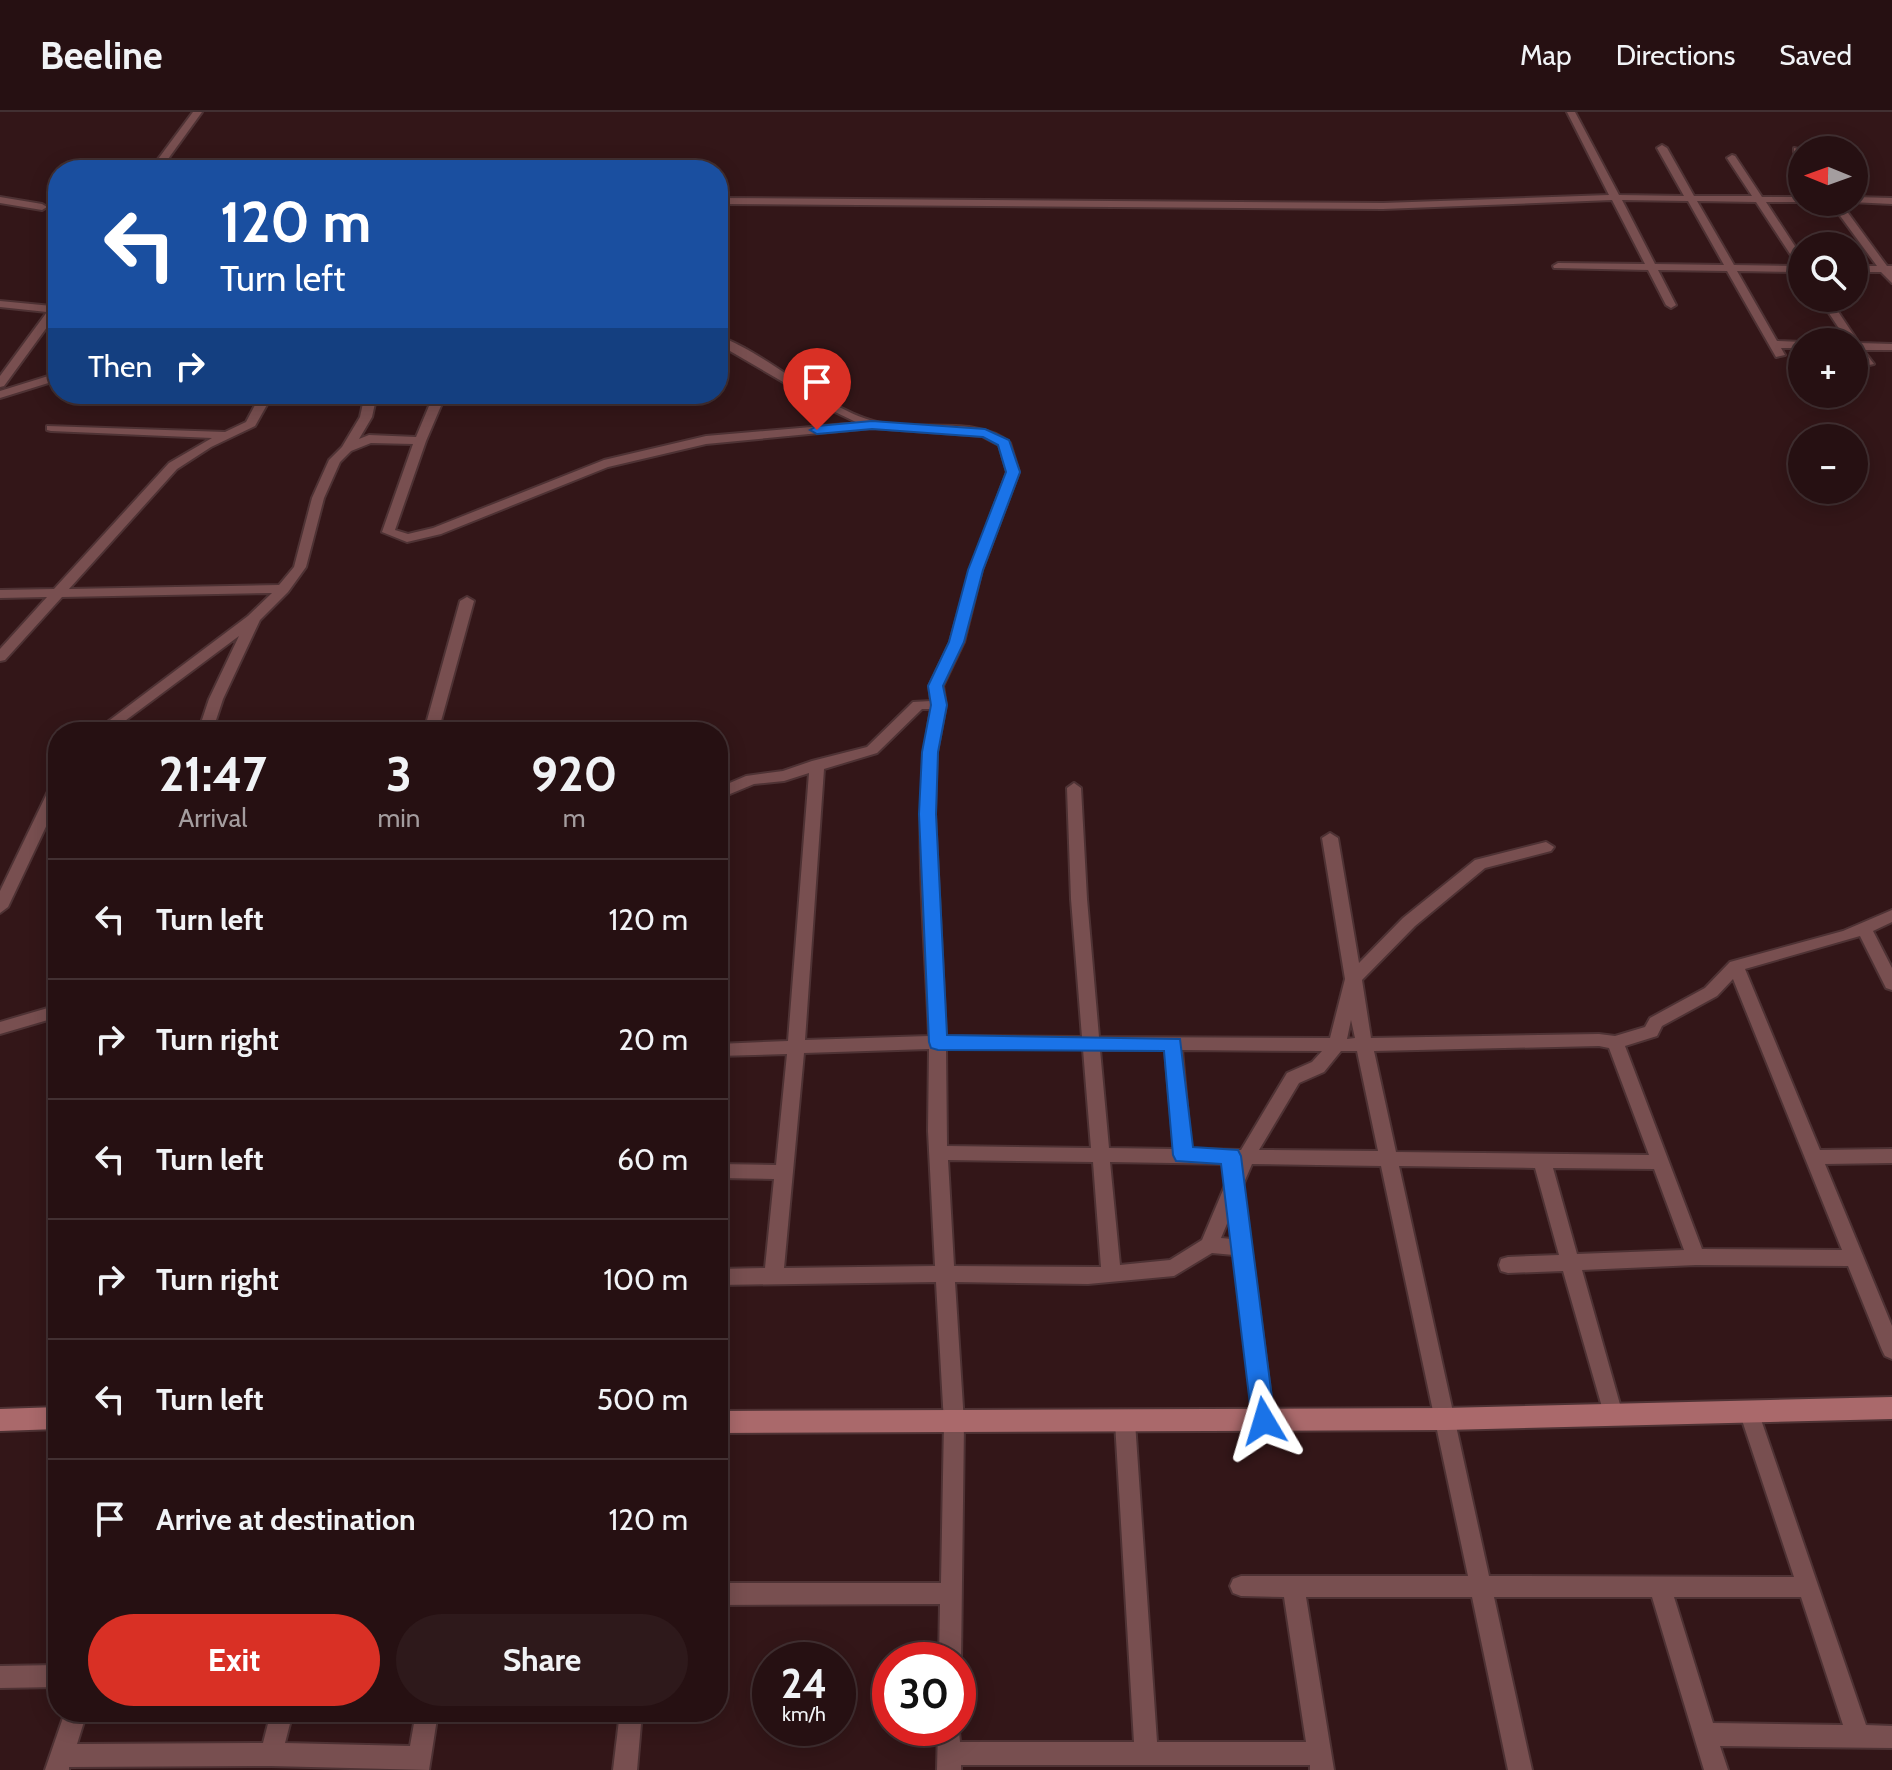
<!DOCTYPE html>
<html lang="en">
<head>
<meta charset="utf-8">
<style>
  :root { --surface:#261012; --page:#2e191b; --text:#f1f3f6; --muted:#a49d9f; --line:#423032; --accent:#d93025 }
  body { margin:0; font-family:Cabin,sans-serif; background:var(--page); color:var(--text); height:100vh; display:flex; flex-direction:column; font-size:30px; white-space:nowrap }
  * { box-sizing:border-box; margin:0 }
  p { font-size:26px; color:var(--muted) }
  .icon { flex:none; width:44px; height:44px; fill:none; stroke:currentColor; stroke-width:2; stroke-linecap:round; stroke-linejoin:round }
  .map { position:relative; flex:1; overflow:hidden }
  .side { position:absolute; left:48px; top:610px; width:680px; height:1000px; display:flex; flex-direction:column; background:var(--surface); border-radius:32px; box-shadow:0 4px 20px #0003,0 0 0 2px var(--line) }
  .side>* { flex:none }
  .hud { position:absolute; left:48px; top:48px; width:680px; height:244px; border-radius:32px; box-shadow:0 4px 20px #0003,0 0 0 2px var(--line); background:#1a4fa0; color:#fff; overflow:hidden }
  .needle { width:52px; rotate:271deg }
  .tools { position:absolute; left:1788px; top:24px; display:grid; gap:16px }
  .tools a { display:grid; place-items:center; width:80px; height:80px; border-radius:50%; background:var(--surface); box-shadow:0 4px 20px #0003,0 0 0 2px var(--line); font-size:40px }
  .speed { position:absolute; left:752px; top:1530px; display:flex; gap:16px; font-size:40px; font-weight:700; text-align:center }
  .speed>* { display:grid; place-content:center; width:104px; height:104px; border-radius:50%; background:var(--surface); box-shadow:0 4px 20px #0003,0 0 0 2px var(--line); line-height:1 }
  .speed small { font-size:20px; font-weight:400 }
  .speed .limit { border:12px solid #d22; background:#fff; color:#111 }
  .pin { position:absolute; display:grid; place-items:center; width:68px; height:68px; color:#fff; margin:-82px -34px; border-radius:50% 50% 50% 0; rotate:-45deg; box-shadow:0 0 8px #0007 }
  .pin .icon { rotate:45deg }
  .me { position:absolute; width:88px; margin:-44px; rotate:353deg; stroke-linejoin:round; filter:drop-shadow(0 0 6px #0008) }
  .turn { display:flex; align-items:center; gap:28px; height:168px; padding:0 40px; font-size:36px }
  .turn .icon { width:104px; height:104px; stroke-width:2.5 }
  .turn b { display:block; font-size:56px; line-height:68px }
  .then { display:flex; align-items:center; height:76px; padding:0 40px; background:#0003; gap:16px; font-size:30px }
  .eta { display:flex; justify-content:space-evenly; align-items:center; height:136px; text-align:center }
  .eta b { font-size:48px; font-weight:800; line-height:56px }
  .button { display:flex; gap:16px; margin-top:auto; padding:16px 40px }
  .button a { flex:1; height:92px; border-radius:48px; background:var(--accent); color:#fff; font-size:32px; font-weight:800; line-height:92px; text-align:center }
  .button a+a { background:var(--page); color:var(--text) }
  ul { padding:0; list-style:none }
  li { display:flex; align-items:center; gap:24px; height:120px; padding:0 40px; border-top:2px solid var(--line) }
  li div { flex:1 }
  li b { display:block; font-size:30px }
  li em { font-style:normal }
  header { display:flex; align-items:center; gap:48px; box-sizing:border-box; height:112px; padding:0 40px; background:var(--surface); border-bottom:2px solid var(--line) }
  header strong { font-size:38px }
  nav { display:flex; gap:44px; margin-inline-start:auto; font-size:28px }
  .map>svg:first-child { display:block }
</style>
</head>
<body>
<header>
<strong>Beeline</strong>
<nav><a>Map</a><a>Directions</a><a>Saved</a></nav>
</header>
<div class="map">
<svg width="1892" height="1658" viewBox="0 0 1892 1658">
  <rect width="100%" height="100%" fill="#331618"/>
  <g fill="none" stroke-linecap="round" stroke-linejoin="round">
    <!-- minor casing -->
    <g stroke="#4e3234" stroke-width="4">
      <g id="minor">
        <path d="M193,0H202L160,58H150Z"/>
        <path d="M1567,0H1575L1619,83L1684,84L1657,36L1662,33L1667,36L1694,84H1752L1727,46L1732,43L1735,44L1762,85H1802V90H1805H1766L1802,145V160L1737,159L1777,229L1803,230L1802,236H1781L1785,243L1776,245L1727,159L1658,158L1676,193L1671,196L1666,193L1648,158L1554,156L1553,154L1558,151L1645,152L1612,88L1383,97L718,92V86L1383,91L1609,83ZM1622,88L1688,89L1724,153L1655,152ZM1697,89L1756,90L1798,154L1734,153Z"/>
        <path d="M1794,36L1802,38V47L1794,40Z"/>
        <path d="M0,85L42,92L47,95L42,98L0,91Z"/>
        <path d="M1854,85L1892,86V92L1851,90H1854Z"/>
        <path d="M1830,90H1840L1887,154H1892V171L1881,160H1854V154H1877Z"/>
        <path d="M1819,186H1829L1859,231L1892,232V238H1863L1874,252L1864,254L1854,240V230H1848Z"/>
        <path d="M0,189L52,194L58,190V200L4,274L0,275V264L47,200L0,195Z"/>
        <path d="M718,224C769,242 820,294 873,309C914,321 977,302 1010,331L1019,360L982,458L964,530L943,574L946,593L937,640L935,702L946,924L1082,925L1071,787L1067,676L1074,671L1081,676L1087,787L1099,925L1330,926L1345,867L1322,726L1330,721L1338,726L1359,851L1403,806L1475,748L1546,730L1554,735L1551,739L1485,756L1415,814L1362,868L1371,926L1599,922L1615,924L1645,915L1650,906L1705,876L1730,850L1843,819L1892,798V810L1873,819L1892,856V878L1886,876L1860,824L1745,857L1820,1038L1892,1037V1051L1825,1052L1892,1214V1247L1885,1244L1882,1238L1848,1154L1696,1153L1582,1158L1623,1303L1620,1309L1613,1312L1606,1309L1563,1159L1508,1161L1501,1159L1499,1153L1501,1147L1508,1145L1559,1143L1535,1056L1399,1054L1489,1464L1794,1465L1739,1299L1742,1293L1749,1290L1756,1293L1866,1613L1892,1614V1636L1720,1634L1728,1658H1704L1652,1485H1494L1532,1658H1508L1472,1485H1306L1334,1658H1310V1653H961V1658H937L938,1616H958V1610L960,1630H1134L1115,1310L1118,1304L1125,1301L1132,1304L1135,1310L1157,1630H1306L1284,1485L1241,1484L1233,1481L1230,1474L1233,1467L1241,1464H1468L1381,1054L1252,1052L1243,1073L1274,1309L1271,1315L1264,1318L1257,1315L1254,1309L1234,1143L1212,1141L1174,1164L1088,1172L955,1170L964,1311L961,1548L958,1555V1548H939L940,1492L718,1493V1471H941L944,1311L936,1170L718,1173V1157L765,1156L774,1067L718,1066V1052L776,1053L787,942L718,944V932L788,929L809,661L784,669L754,672L718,687V676L746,664L783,659L812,649L867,635L913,590L931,589L929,574L950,530L970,458L1007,360L999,333L982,324L872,316L706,332L608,355L441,422L407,430L382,420L413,332L371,331L351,339L340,350L324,386L306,455L288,480L260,508L223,587L212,620H198L209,587L239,524L110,620H94L248,504L272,481L62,485L5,548L0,549V537L47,485L0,486V478L54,477L169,351L212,326L51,319L47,318V314L225,320L246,310L261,282H273L255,314L211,335L177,357L69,477L279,473L294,455L312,386L329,348L342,335L360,305L365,282H377L372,305L359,327L369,323L416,325L434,282H446L426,329L395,418L408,422L433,416L604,348L706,324L858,311L833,299L718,232ZM922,597H931C911,703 925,817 929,924L805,928L824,657L877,641ZM1733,867L1842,1138L1702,1137L1625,934L1657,924L1662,914L1717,884ZM1351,908L1355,926L1347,927ZM1599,934L1609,936L1649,1043L1396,1040L1374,939ZM946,936L1083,937L1091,1036L947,1034ZM929,937L928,1019L935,1154L784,1156L804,941ZM1100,938H1165L1174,1037L1109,1036ZM1182,938L1322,939L1312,950L1287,961L1241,1038L1191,1037ZM1341,939H1357L1378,1039L1259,1038L1299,971L1324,960ZM948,1048L1093,1050L1101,1155L954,1154ZM1110,1050L1234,1052L1202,1128L1170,1148L1120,1153ZM1553,1056L1654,1057L1684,1138L1577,1142ZM1229,1107L1232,1127L1221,1126ZM1674,1485H1801L1843,1613L1713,1611Z"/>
        <path d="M58,261V268L0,286V279Z"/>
        <path d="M467,485L474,489L438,620H230L237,615L426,612L460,489Z"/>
        <path d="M58,668V689L8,795L0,801V779L51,673Z"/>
        <path d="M58,893V905L0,922V910Z"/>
        <path d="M58,1553V1575L0,1576V1554Z"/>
        <path d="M65,1600H87L77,1632L263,1631L271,1600H293L285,1631L410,1634L416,1600H438L429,1658L271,1654L69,1655V1658H45Z"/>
        <path d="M620,1600H642L637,1658H613Z"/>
      </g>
    </g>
    <!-- secondary casing -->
    <g stroke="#4e3234" stroke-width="4">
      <g id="secondary">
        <path d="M1892,1285V1307L1446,1318L718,1321V1299L1446,1296Z"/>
        <path d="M58,1295V1317L0,1319V1297Z"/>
      </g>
    </g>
    <!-- minor -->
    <use href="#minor" fill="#784f50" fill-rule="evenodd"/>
    <!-- secondary -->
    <use href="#secondary" fill="#aa696b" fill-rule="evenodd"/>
  </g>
  <!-- route -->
  <path fill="#1a73e8" stroke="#114b97" stroke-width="2" d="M872,309L985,317L1009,328L1020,360L983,458L964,530L943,574L947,593L938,640L936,702L947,923L1180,927L1193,1035L1238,1038L1241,1044L1275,1309L1272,1316L1264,1319L1256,1316L1252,1309L1221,1052L1176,1049L1173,1043L1164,939L938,938L931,936L929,930L919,702L922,640L931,593L928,574L949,530L968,458L1006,360L998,333L983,325L872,317L817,322L810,318L817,314Z"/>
</svg>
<div class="tools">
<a><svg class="needle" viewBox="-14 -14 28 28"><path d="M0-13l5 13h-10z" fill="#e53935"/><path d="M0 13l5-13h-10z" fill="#a49d9f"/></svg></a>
<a><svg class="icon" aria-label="search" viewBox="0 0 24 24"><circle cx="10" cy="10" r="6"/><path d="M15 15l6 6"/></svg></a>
<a>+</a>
<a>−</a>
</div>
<div class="speed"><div>24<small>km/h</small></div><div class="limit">30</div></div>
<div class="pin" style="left:817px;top:318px;background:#d93025"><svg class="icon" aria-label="arrive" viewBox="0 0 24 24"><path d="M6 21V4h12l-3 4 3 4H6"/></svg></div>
<svg class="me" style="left:1264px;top:1309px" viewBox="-20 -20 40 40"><path d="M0-17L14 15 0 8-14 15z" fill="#1a73e8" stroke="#fff" stroke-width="4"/></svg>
<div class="hud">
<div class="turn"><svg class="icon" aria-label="left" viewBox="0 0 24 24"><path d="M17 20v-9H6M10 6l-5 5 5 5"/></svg><div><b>120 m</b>Turn left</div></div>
<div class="then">Then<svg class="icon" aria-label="right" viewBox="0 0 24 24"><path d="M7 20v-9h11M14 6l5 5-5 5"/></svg></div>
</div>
<section class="side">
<div class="eta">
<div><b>21:47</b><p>Arrival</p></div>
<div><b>3</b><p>min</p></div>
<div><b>920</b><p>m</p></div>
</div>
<ul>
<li><svg class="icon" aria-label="left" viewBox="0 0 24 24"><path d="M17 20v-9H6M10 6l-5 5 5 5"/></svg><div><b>Turn left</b></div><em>120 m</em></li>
<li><svg class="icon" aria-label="right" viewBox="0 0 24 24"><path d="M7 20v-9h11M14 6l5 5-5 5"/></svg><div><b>Turn right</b></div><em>20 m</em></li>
<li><svg class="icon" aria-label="left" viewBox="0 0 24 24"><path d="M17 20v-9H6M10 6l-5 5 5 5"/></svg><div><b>Turn left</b></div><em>60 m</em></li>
<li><svg class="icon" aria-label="right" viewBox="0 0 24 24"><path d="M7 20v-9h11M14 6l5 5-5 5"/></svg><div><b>Turn right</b></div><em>100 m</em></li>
<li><svg class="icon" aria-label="left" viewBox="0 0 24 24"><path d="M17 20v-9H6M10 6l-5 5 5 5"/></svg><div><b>Turn left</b></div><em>500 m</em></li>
<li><svg class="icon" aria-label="arrive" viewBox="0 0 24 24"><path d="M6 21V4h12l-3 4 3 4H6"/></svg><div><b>Arrive at destination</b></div><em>120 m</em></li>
</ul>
<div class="button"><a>Exit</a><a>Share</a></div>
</section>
</div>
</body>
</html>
